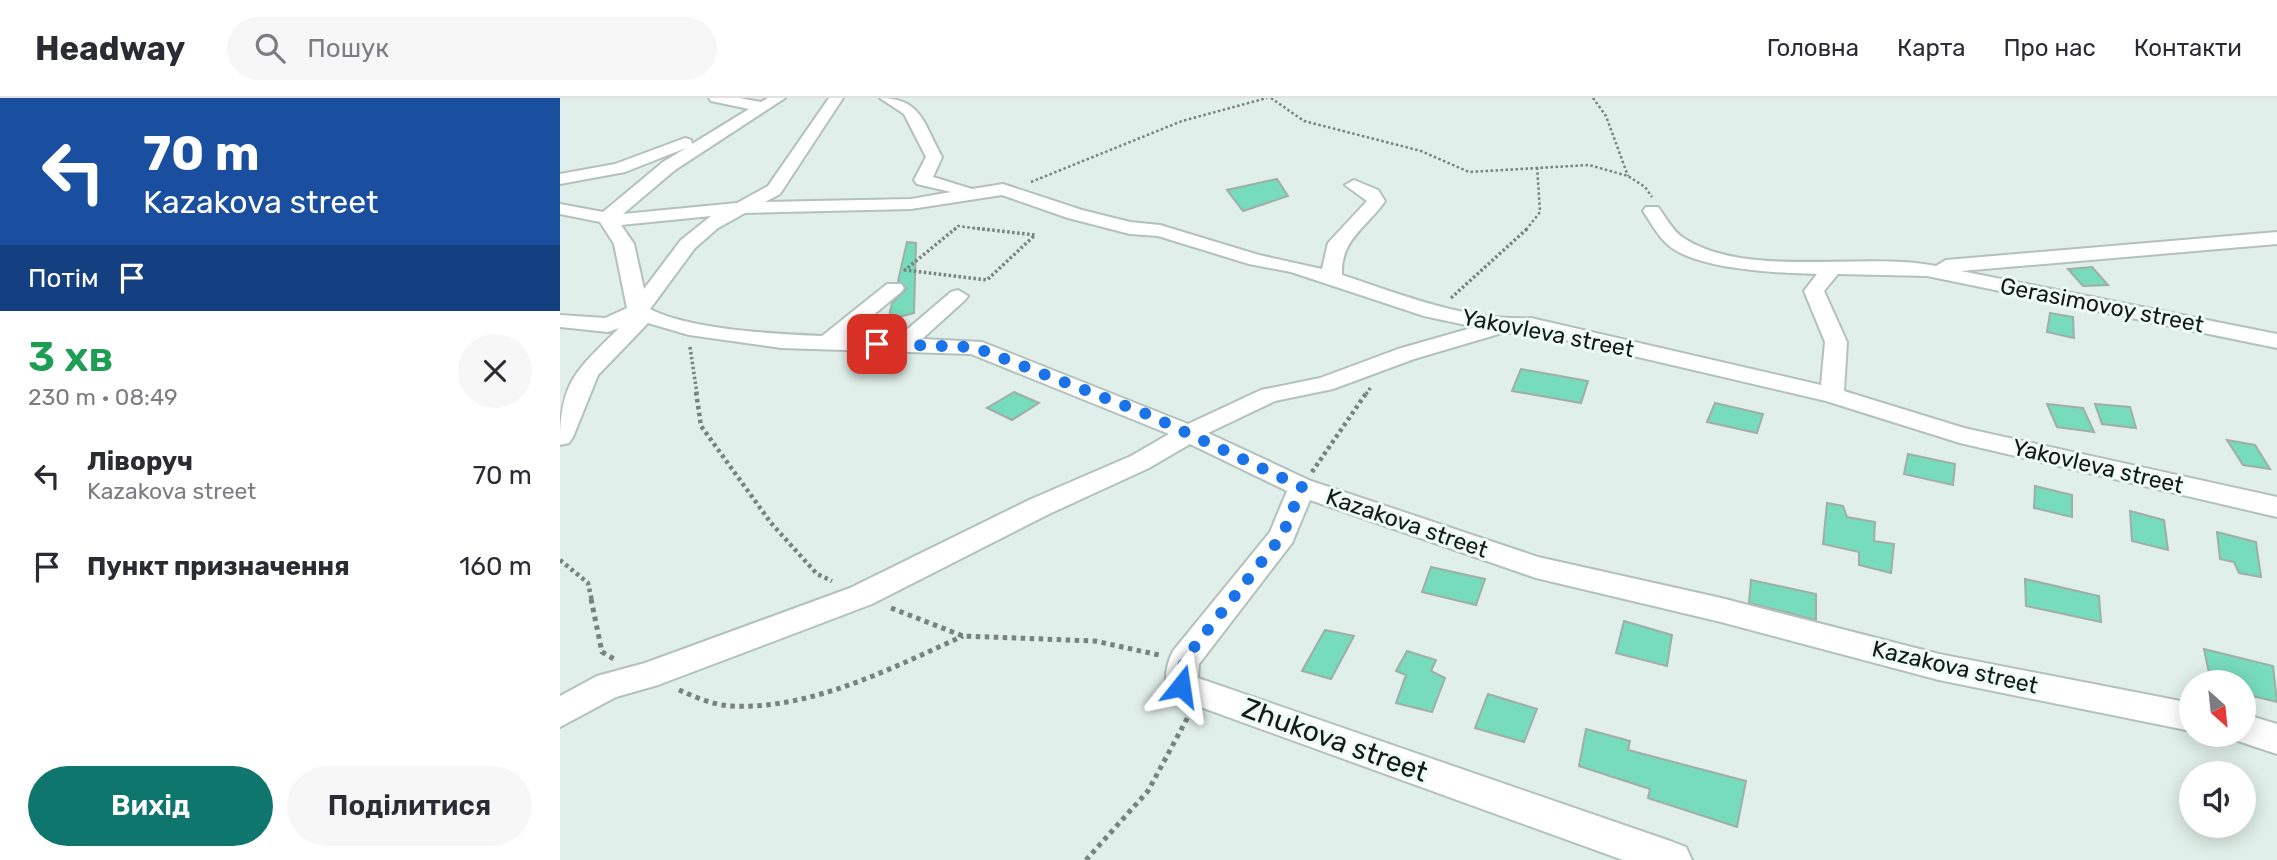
<!DOCTYPE html>
<html lang="uk">
<head>
<meta charset="utf-8">
<style>
  :root { --surface:#fff; --page:#f7f7f7; --text:#2b2b33; --muted:#7c7c81; --line:#e1e1e2; --accent:#0f766e }
  body { margin:0; font-family:Rubik,sans-serif; background:var(--page); color:var(--text); height:100vh; display:flex; flex-direction:column; font-size:26px; white-space:nowrap }
  * { box-sizing:border-box; margin:0 }
  p { font-size:23px; color:var(--muted) }
  .icon { flex:none; width:38px; height:38px; fill:none; stroke:currentColor; stroke-width:2; stroke-linecap:round; stroke-linejoin:round }
  .map { position:relative; flex:1; overflow:hidden }
  .side { display:flex; flex-direction:column; background:var(--surface); width:560px }
  .side>* { flex:none }
  .guide { background:#1a4fa0; color:#fff; overflow:hidden }
  .needle { width:46px; rotate:153deg }
  .buttons { position:absolute; left:1619px; top:572px; display:grid; gap:14px }
  .buttons a { display:grid; place-items:center; width:77px; height:77px; border-radius:50%; background:var(--surface); box-shadow:0 4px 18px #0003; font-size:35px }
  .pin { position:absolute; display:grid; place-items:center; width:60px; height:60px; color:#fff; margin:-30px; border-radius:14px; box-shadow:0 4px 10px #0006 }
  .me { position:absolute; width:77px; margin:-38px; rotate:15deg; stroke-linejoin:round; filter:drop-shadow(0 0 5px #0008) }
  .turn { display:flex; align-items:center; gap:24px; height:147px; padding:0 28px; font-size:32px }
  .turn .icon { width:91px; height:91px; stroke-width:2.5 }
  .turn b { display:block; font-size:49px; line-height:60px }
  .then { display:flex; align-items:center; height:66px; padding:0 28px; background:#0003; gap:14px; font-size:26px }
  .round { display:grid; place-items:center; flex:none; width:74px; height:74px; border-radius:37px; background:var(--page) }
  .overview { display:flex; align-items:center; justify-content:space-between; height:119px; padding:0 28px }
  h1 { font-size:42px; font-weight:600; line-height:52px; color:#1e9e55 }
  .primary-button { display:flex; gap:14px; margin-top:auto; padding:14px 28px }
  .primary-button a { flex:1; height:80px; border-radius:42px; background:var(--accent); color:#fff; font-size:28px; font-weight:600; line-height:80px; text-align:center }
  .primary-button a+a { background:var(--page); color:var(--text) }
  ul { padding:0; list-style:none }
  li { display:flex; align-items:center; gap:21px; height:91px; padding:0 28px }
  li div { flex:1 }
  li b { display:block; font-size:26px }
  li em { font-style:normal }
  header { display:flex; align-items:center; gap:42px; box-sizing:border-box; height:98px; padding:0 35px; background:var(--surface); border-bottom:2px solid var(--line) }
  header strong { font-size:33px }
  nav { display:flex; gap:38px; margin-inline-start:auto; font-size:24px }
  .search { width:490px; height:63px; background:var(--page); display:flex; align-items:center; gap:18px; box-sizing:border-box; padding:0 24px; border-radius:38px; color:var(--muted); font-size:26px }
  main { display:flex; flex:1; min-height:0 }
  .map>svg:first-child { display:block }
</style>
</head>
<body>
<header>
<strong>Headway</strong>
<div class="search"><svg class="icon" aria-label="search" viewBox="0 0 24 24"><circle cx="10" cy="10" r="6"/><path d="M15 15l6 6"/></svg>Пошук</div>
<nav><a>Головна</a><a>Карта</a><a>Про нас</a><a>Контакти</a></nav>
</header>
<main>
<section class="side">
<div class="guide">
<div class="turn"><svg class="icon" aria-label="left" viewBox="0 0 24 24"><path d="M17 20v-9H6M10 6l-5 5 5 5"/></svg><div><b>70 m</b>Kazakova street</div></div>
<div class="then">Потім<svg class="icon" aria-label="arrive" viewBox="0 0 24 24"><path d="M6 21V4h12l-3 4 3 4H6"/></svg></div>
</div>
<div class="overview"><div><h1>3 хв</h1><p>230 m · 08:49</p></div><a class="round"><svg class="icon" aria-label="close" viewBox="0 0 24 24"><path d="M6 6l12 12M18 6L6 18"/></svg></a></div>
<ul>
<li><svg class="icon" aria-label="left" viewBox="0 0 24 24"><path d="M17 20v-9H6M10 6l-5 5 5 5"/></svg><div><b>Ліворуч</b><p>Kazakova street</p></div><em>70 m</em></li>
<li><svg class="icon" aria-label="arrive" viewBox="0 0 24 24"><path d="M6 21V4h12l-3 4 3 4H6"/></svg><div><b>Пункт призначення</b></div><em>160 m</em></li>
</ul>
<div class="primary-button"><a>Вихід</a><a>Поділитися</a></div>
</section>
<div class="map">
<svg width="1717" height="762" viewBox="0 0 1717 762">
  <rect width="100%" height="100%" fill="#e0efe9"/>
  <!-- building -->
  <g fill="#77dcbc" stroke="#a0aea8" stroke-width="2">
    <path d="M717,81L728,98L683,113L667,92Z"/>
    <path d="M347,144L356,145L354,215L328,222L332,205L347,190L338,183Z"/>
    <path d="M1532,169L1548,187L1523,188L1508,171Z"/>
    <path d="M1490,215L1513,219L1514,240L1487,234Z"/>
    <path d="M961,271L1028,283L1021,305L952,293Z"/>
    <path d="M454,294L479,305L452,322L427,310Z"/>
    <path d="M1155,305L1203,316L1197,335L1147,324Z"/>
    <path d="M1487,306L1523,310L1534,334L1497,329Z"/>
    <path d="M1535,306L1570,309L1576,330L1542,326Z"/>
    <path d="M1667,342L1695,347L1710,371L1683,367Z"/>
    <path d="M1348,356L1395,366L1393,387L1344,376Z"/>
    <path d="M1475,388L1512,397V419L1474,410Z"/>
    <path d="M1267,405L1283,408L1287,419L1315,424L1314,443L1334,446L1331,475L1299,467V454L1263,446Z"/>
    <path d="M1570,413L1604,422L1608,452L1572,443Z"/>
    <path d="M1657,434L1696,444L1701,479L1679,475L1674,464L1660,461Z"/>
    <path d="M871,469L925,481L916,507L862,494Z"/>
    <path d="M1465,481L1539,498L1541,524L1466,508Z"/>
    <path d="M1191,482L1256,496V522L1189,505Z"/>
    <path d="M1064,523L1112,537L1107,568L1056,555Z"/>
    <path d="M765,532L794,538L771,581L742,573Z"/>
    <path d="M1644,551L1713,568L1717,604L1684,596V584H1651Z"/>
    <path d="M847,553L876,562L871,573L885,580L872,614L836,605L846,577L836,573Z"/>
    <path d="M928,596L977,611L964,644L915,630Z"/>
    <path d="M1026,631L1070,643L1068,652L1186,683L1177,729L1088,700L1090,691L1019,668Z"/>
  </g>
  <g fill="none" stroke-linecap="round" stroke-linejoin="round">
    <!-- minor casing -->
    <g stroke="#b2c1bb" stroke-width="4">
      <g id="minor">
        <path d="M149,0H179L201,4L208,0H225L115,72L63,116L177,105L208,88L269,0H283L220,96L205,104L351,101L391,94L357,86L354,82L366,59L344,16L320,0C362,0 364,27 382,59L373,79L412,91L443,86L522,112L570,124L600,127L699,157L762,171L768,145L807,103L785,87L794,82L818,92L825,103C807,129 780,142 782,177C843,197 906,223 971,220L1261,287L1265,244L1244,193L1257,176C1220,175 1131,172 1105,144C1096,135 1090,123 1083,113L1086,109H1098C1105,118 1112,132 1122,139C1185,182 1304,153 1376,168L1386,162L1717,134V146L1401,173L1717,236V250L1367,178L1278,176L1264,193L1287,244L1284,293L1404,330L1717,399V419L1400,345L1266,303L971,234L942,235L854,261L773,291L715,303L648,335L751,383L978,459L1161,500L1379,556L1631,605V633L1379,582L1161,524L976,480L750,402L732,445L639,566L638,580L1113,744L1126,749L1132,762H1063L610,598C603,584 606,567 613,553L710,434L727,393L630,346L589,370L489,416L312,506L98,587L56,599L0,629V598L37,578L85,565L290,490L469,402L571,358L609,336L411,256L221,250L129,237L88,225L38,277L13,339L9,345L0,347C0,283 16,273 59,230L48,234L0,229V217L45,220L67,210L54,146L40,124L0,116V106L43,114L103,64L126,50L65,74L0,86V76L55,66L125,40L131,42L132,46L189,11L151,3ZM442,97L508,120L570,136L598,138L689,166L731,174L864,218L915,229L838,251L760,280L701,292L628,326L422,244L362,241L405,202L408,198L398,192L391,194L337,240L288,238L341,194L344,190L341,186H327L262,238C217,236 130,232 90,211L135,150L158,130L185,115L351,111ZM151,118L121,142L84,191L74,146L61,127Z"/>
        <path d="M1684,616L1717,626V656L1672,641L1670,637H1684Z"/>
      </g>
    </g>
    <!-- path-far3 -->
    <g stroke="#78827e" stroke-width="2.5" stroke-dasharray="2.5 2.5" stroke-linecap="butt">
      <path d="M711,0L744,23L861,53L909,74L1029,67L1068,78L1085,89L1092,99"/>
      <path d="M1033,0L1046,18L1068,78"/>
      <path d="M471,84L622,23L707,0"/>
      <path d="M394,132L398,128L428,132"/>
      <path d="M966,132L980,114L977,68"/>
    </g>
    <!-- path-far2 -->
    <g stroke="#78827e" stroke-width="3.5" stroke-dasharray="2.5 2.5" stroke-linecap="butt">
      <path d="M396,130L345,172L427,182L475,137L414,130"/>
      <path d="M891,200L968,130"/>
      <path d="M130,249L137,296"/>
      <path d="M806,296L811,289"/>
    </g>
    <!-- path-far1 -->
    <g stroke="#78827e" stroke-width="4.5" stroke-dasharray="3.5 3.5" stroke-linecap="butt">
      <path d="M136,294L141,328L211,425L257,476L272,483"/>
      <path d="M752,374L807,294"/>
      <path d="M0,462L28,485L32,503"/>
    </g>
    <!-- path -->
    <g stroke="#78827e" stroke-width="5" stroke-dasharray="4.5 4.5" stroke-linecap="butt">
      <path d="M31,501L42,554L54,561"/>
      <path d="M331,510L403,538L535,543L599,557"/>
      <path d="M119,592C135,599 153,607 171,608C251,612 332,570 403,538"/>
      <path d="M526,762L588,693L629,617"/>
    </g>
    <!-- minor -->
    <use href="#minor" fill="#fff" fill-rule="evenodd"/>
  </g>
  <g fill="none" stroke-linecap="round" stroke-linejoin="round">
    <!-- route -->
    <path stroke="#1a73e8" stroke-width="12" stroke-dasharray="0 21.6" d="M317,246L414,249L589,317L742,389L722,438L624,562L621,588"/>
  </g>
  <g text-anchor="middle" dominant-baseline="central" stroke-width="6" stroke-linejoin="round" paint-order="stroke">
    <!-- street labels -->
    <g font-size="23" fill="#141a18" stroke="#edfcf6">
      <text transform="translate(1542 207) rotate(11)">Gerasimovoy street</text>
      <text transform="translate(988 235) rotate(11)">Yakovleva street</text>
      <text transform="translate(1538 368) rotate(13)">Yakovleva street</text>
      <text transform="translate(847 425) rotate(19)">Kazakova street</text>
      <text transform="translate(1395 569) rotate(13)">Kazakova street</text>
    </g>
    <!-- near-street labels -->
    <g font-size="28" fill="#141a18" stroke="#edfcf6">
      <text transform="translate(775 642) rotate(20)">Zhukova street</text>
    </g>
  </g>
</svg>
<div class="buttons">
<a><svg class="needle" viewBox="-14 -14 28 28"><path d="M0-13l5 13h-10z" fill="#e53935"/><path d="M0 13l5-13h-10z" fill="#7c7c81"/></svg></a>
<a><svg class="icon" aria-label="sound" viewBox="0 0 24 24"><path d="M4 9h4l5-4v14l-5-4H4zM17 9q2 3 0 6"/></svg></a>
</div>
<div class="pin" style="left:317px;top:246px;background:#d93025"><svg class="icon" aria-label="arrive" viewBox="0 0 24 24"><path d="M6 21V4h12l-3 4 3 4H6"/></svg></div>
<svg class="me" style="left:621px;top:588px" viewBox="-20 -20 40 40"><path d="M0-17L14 15 0 8-14 15z" fill="#1a73e8" stroke="#fff" stroke-width="4"/></svg>
</div>
</main>
</body>
</html>
